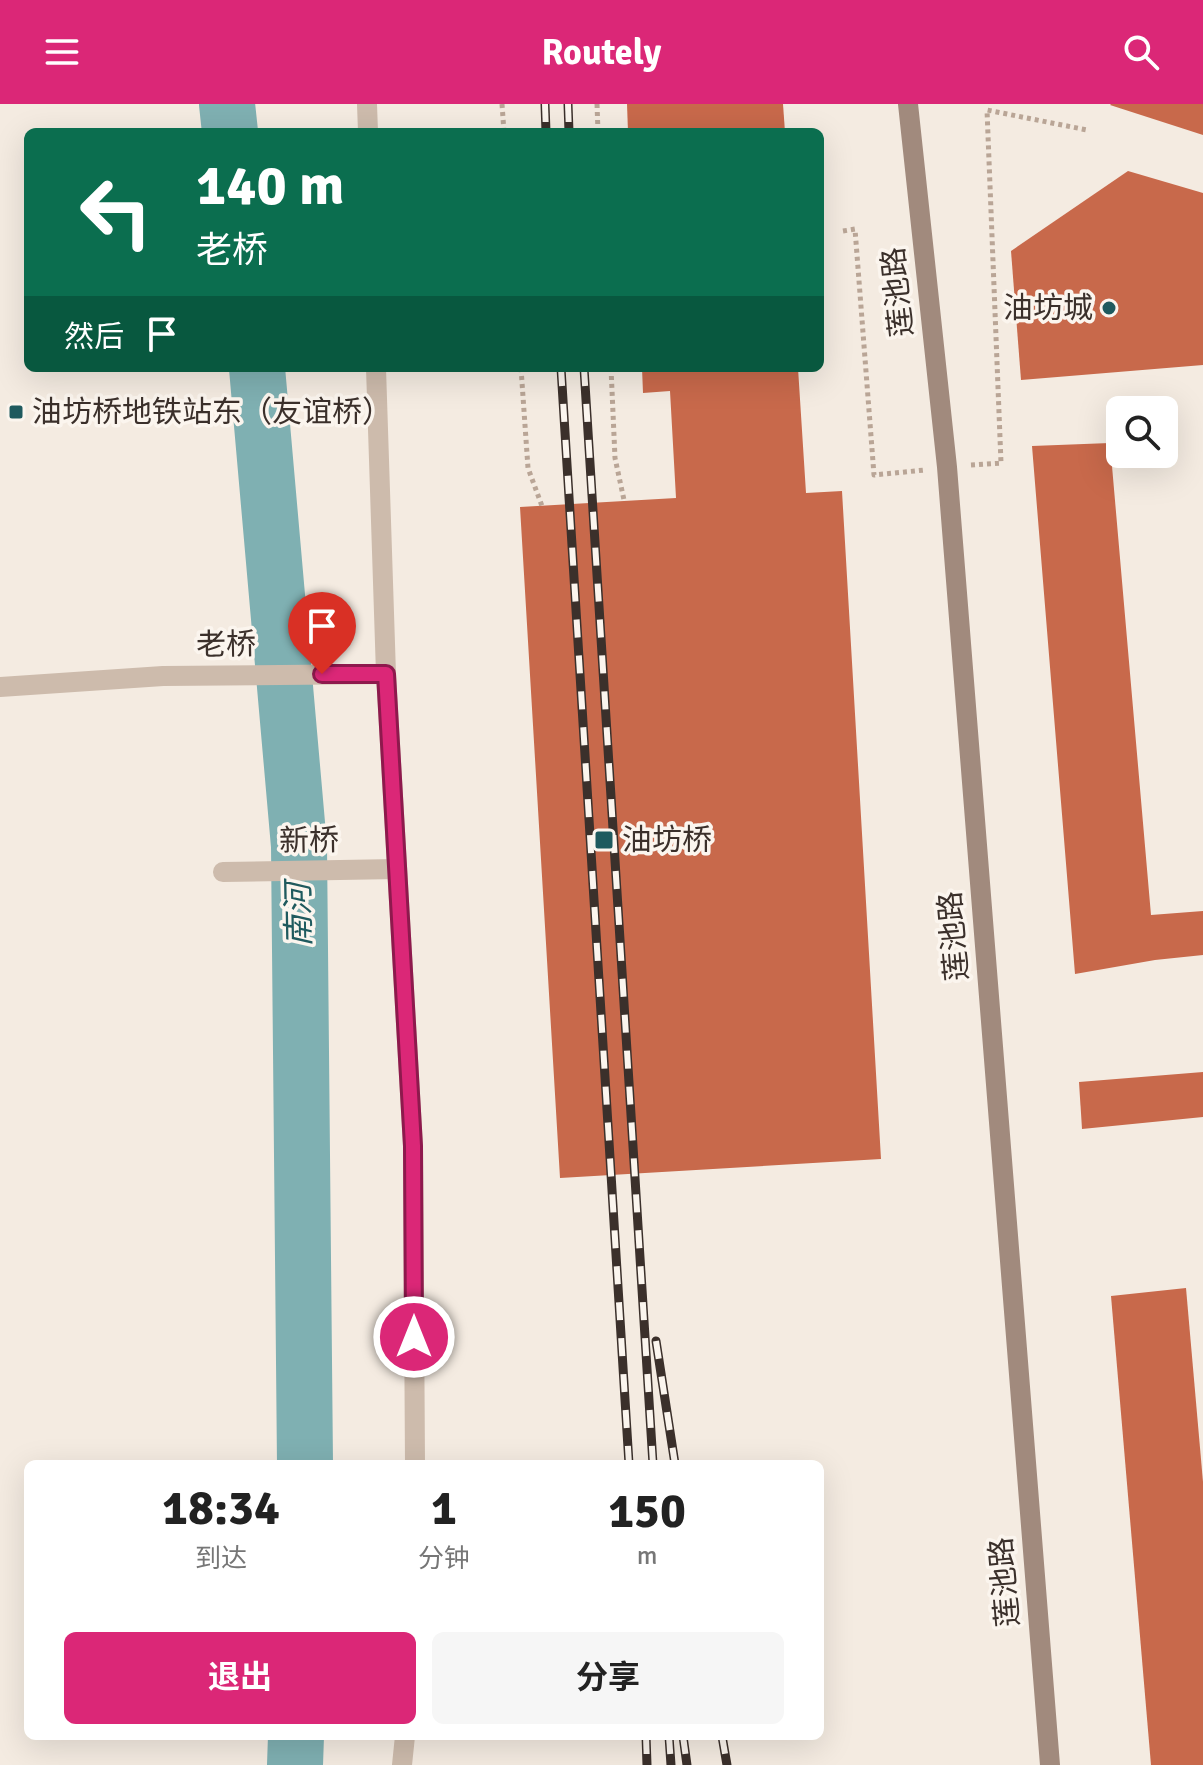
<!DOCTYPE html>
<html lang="zh">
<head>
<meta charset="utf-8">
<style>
  :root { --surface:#fff; --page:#f6f6f6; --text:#222; --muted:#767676; --accent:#db2777 }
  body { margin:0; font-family:Signika,"Noto Sans SC",sans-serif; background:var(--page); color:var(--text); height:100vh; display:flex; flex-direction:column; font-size:30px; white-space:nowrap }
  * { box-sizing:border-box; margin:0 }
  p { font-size:26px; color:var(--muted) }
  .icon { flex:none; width:44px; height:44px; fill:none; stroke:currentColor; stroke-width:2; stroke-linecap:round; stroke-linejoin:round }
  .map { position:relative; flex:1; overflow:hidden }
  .side { position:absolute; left:24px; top:1356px; width:800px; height:280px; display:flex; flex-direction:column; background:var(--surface); border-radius:12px; box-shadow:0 8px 32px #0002 }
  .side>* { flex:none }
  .guide { position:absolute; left:24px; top:24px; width:800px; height:244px; border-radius:12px; box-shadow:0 8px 32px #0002; background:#0b6e4f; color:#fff; overflow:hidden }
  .buttons { position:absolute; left:1106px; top:292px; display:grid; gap:16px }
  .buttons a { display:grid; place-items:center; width:72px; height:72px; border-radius:12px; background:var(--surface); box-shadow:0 8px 32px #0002; font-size:40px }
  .pin { position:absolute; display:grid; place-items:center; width:68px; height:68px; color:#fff; margin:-82px -34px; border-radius:50% 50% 50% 0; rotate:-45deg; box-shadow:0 0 8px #0007 }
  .pin .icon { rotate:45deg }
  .me { position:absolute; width:88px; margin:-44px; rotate:0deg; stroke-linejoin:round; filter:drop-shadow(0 0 6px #0008) }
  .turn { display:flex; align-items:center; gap:28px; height:168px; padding:0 40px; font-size:36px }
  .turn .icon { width:104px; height:104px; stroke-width:2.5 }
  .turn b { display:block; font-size:56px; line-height:68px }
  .then { display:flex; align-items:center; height:76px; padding:0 40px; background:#0003; gap:16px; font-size:30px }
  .eta { display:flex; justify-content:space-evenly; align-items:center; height:136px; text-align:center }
  .eta b { font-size:48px; font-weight:700; line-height:56px }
  .cta { display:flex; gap:16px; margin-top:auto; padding:16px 40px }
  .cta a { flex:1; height:92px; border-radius:12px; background:var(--accent); color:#fff; font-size:32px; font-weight:700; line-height:92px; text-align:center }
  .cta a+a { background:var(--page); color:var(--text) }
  header { display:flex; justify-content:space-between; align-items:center; height:104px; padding:0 40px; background:var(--accent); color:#fff; font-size:36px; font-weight:700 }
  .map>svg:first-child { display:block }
</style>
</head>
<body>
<header><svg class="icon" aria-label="menu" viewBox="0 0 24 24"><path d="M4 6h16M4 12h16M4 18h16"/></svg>Routely<svg class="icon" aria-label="search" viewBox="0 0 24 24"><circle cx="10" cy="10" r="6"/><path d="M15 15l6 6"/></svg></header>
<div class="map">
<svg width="1203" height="1661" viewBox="0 0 1203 1661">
  <rect width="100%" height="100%" fill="#f4ebe1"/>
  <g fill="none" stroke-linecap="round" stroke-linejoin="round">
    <!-- river -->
    <g stroke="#7fb0b2" stroke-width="56">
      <path d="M227,0L230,28"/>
      <path d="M257,264L299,742L305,1360"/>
      <path d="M295,1661L296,1632"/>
    </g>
  </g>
  <!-- building -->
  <g fill="#c8694b">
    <path d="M627,0H783L785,28H628Z"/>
    <path d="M1111,0H1203V31L1110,1Z"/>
    <path d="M1128,67L1203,89V261L1021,276L1011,147Z"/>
    <path d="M642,264H798L806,389L842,387L881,1055L560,1074L520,403L676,394L670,287L643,289Z"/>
    <path d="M1110,339L1151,811L1203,807V851L1155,856L1075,870L1032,342Z"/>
    <path d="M1203,968V1013L1082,1025L1079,978Z"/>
    <path d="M1186,1184L1203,1378V1661H1151L1111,1192Z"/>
  </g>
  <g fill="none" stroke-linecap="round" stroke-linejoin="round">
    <!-- path -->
    <g stroke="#b9a596" stroke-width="5" stroke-dasharray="4 4" stroke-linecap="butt">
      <path d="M502,0L504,28"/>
      <path d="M597,0L598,28"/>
      <path d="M843,127L855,125L874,371L925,366"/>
      <path d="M521,264L528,364L542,402"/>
      <path d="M611,264L615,354L624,396"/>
      <path d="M971,361L1001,359L987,6L1087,26"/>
    </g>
    <!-- street -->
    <g stroke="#cdbbac" stroke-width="20">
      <path d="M367,0L368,28"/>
      <path d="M376,264L386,570L413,1042L415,1360"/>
      <path d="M0,583L163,572L386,570"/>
      <path d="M223,768L397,765"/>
      <path d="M402,1661L405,1632"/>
    </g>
    <!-- secondary -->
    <path stroke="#a18a7d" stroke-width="20" d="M908,0L947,363L1050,1661"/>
    <!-- rail casing -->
    <g stroke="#3b302b" stroke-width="9">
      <g id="rail">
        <path d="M545,0L546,28"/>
        <path d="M568,0L569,28"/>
        <path d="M561,264L629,1360"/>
        <path d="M584,264L653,1360"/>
        <path d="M656,1237L675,1360"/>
        <path d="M646,1632L647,1661"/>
        <path d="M669,1632L671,1661"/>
        <path d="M683,1632L687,1661"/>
        <path d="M722,1632L727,1661"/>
      </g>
    </g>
    <!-- rail -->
    <use href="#rail" stroke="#fbf5ee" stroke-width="6" stroke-dasharray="18" stroke-linecap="butt"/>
  </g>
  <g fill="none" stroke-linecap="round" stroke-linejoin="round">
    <!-- route casing -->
    <g stroke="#8e194d" stroke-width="20">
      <path id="route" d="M322,570H386L413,1042L414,1233"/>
    </g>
    <!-- route -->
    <use href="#route" stroke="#db2777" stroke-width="14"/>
  </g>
  <!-- markers -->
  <g fill="#1f5a5e" stroke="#fbf5ee" stroke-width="3">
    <circle cx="1109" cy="204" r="8"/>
    <rect x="8" y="300" width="16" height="16" rx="4"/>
    <rect x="594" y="726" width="20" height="20" rx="4"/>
  </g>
  <g text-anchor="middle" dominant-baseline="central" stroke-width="7" stroke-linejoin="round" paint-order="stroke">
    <!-- street labels -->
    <g font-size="30" fill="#3b302b" stroke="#fbf5ee">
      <text transform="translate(898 188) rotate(-96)">莲池路</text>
      <text transform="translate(226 541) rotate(-1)">老桥</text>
      <text transform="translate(309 737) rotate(-1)">新桥</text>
      <text transform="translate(954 832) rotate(-95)">莲池路</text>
      <text transform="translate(1005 1478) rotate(-95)">莲池路</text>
    </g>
    <!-- poi labels -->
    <g font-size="30" fill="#3b302b" stroke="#fbf5ee" text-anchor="start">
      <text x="1093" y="204" text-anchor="end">油坊城</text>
      <text x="32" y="308">油坊桥地铁站东（友谊桥）</text>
      <text x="622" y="736">油坊桥</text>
    </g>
    <!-- water labels -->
    <g font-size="32" font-style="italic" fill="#1f5a5e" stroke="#fbf5ee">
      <text transform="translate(299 811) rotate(-91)">南河</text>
    </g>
  </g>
</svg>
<div class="buttons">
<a><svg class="icon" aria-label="search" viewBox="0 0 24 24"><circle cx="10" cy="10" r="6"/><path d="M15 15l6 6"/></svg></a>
</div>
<div class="pin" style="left:322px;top:570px;background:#d93025"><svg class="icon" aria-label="arrive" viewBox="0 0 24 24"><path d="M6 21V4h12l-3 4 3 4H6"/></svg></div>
<svg class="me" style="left:414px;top:1233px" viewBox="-20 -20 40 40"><circle r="17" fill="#db2777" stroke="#fff" stroke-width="3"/><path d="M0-11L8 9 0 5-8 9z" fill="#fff"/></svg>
<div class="guide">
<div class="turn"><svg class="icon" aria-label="left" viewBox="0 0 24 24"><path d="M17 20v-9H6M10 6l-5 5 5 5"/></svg><div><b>140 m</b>老桥</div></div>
<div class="then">然后<svg class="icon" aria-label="arrive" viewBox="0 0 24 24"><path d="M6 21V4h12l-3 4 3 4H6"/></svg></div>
</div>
<section class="side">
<div class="eta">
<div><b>18:34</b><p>到达</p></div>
<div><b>1</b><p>分钟</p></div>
<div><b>150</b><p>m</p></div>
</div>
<div class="cta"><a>退出</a><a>分享</a></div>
</section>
</div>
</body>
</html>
